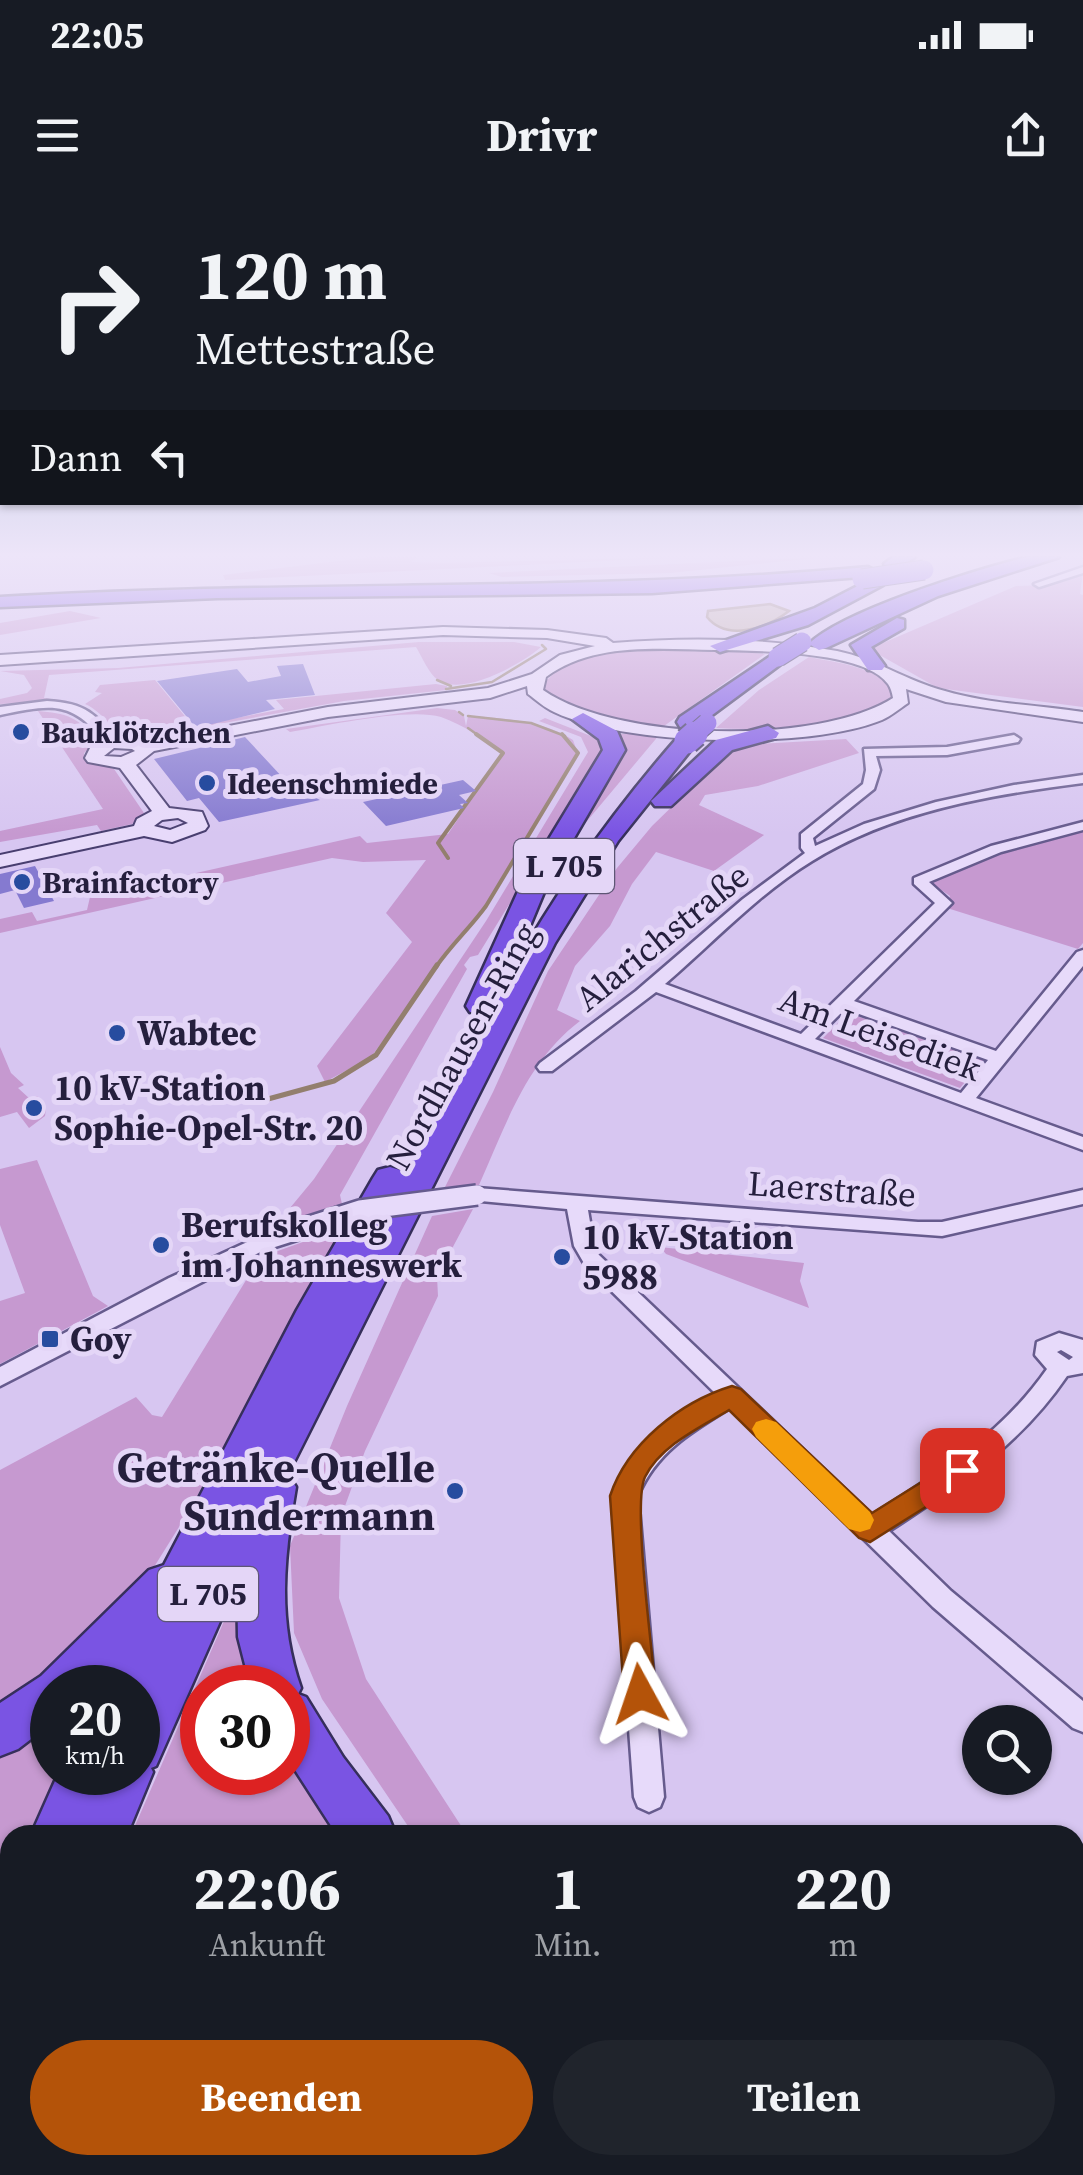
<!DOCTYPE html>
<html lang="de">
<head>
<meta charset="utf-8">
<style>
  :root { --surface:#171b24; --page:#20242c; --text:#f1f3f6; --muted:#9ea1a6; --accent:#b45309 }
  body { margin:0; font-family:"Source Serif 4",serif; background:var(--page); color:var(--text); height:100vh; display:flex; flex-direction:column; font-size:38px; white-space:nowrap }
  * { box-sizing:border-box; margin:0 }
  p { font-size:32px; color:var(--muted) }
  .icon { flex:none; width:55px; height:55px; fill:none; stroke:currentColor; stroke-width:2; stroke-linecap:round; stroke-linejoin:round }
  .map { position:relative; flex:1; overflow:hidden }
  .panel { position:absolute; left:0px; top:1625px; width:1085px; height:350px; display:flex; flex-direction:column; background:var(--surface); border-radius:30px 30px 0 0; box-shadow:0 2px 8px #0004 }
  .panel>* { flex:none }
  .banner { position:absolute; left:0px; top:0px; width:1085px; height:305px; box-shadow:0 2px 8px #0004; background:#171b24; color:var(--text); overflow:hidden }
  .tools { position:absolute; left:962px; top:1505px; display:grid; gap:20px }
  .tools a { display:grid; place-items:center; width:90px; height:90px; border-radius:50%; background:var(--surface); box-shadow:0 2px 8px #0004; font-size:50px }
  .speed { position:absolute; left:30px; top:1465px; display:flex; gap:20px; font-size:50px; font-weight:700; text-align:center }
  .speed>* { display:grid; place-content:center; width:130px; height:130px; border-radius:50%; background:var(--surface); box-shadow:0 2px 8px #0004; line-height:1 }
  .speed small { font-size:25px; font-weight:400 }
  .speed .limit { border:15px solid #d22; background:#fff; color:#111 }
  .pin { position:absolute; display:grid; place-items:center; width:85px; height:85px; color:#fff; margin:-42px; border-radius:20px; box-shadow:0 5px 15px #0006 }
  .me { position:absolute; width:110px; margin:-55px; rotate:355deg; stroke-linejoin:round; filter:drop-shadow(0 0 8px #0008) }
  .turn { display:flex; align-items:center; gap:35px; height:210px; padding:0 30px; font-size:45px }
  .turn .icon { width:130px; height:130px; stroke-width:2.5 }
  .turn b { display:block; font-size:70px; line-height:85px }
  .then { display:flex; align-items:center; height:95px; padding:0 30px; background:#0003; gap:20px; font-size:38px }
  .eta { display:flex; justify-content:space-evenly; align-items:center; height:170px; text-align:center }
  .eta b { font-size:60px; font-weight:700; line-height:70px }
  .action { display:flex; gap:20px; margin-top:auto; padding:20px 30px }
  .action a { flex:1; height:115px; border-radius:60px; background:var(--accent); color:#fff; font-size:40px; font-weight:700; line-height:115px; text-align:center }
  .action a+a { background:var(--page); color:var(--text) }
  .status { display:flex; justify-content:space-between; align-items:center; height:70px; padding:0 50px; background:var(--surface); direction:ltr }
  .status svg { height:28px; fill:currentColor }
  header { display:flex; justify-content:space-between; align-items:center; height:130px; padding:0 30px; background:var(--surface); font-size:45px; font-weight:700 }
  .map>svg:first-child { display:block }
</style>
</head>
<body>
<div class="status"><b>22:05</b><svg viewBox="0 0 49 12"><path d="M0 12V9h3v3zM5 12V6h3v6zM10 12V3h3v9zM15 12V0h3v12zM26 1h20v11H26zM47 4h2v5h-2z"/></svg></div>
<header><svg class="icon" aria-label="menu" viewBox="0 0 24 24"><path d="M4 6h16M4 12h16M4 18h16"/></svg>Drivr<svg class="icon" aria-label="share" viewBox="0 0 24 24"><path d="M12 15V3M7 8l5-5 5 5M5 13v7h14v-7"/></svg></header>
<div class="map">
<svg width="1083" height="1975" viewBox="0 0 1083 1975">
  <rect width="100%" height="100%" fill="#d7c6f1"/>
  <!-- green -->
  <g fill="#c699d0">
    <path d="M372,357H418L410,362L444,363L683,357L225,380L223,375Z"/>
    <path d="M824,357L670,373L502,377L489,373Z"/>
    <path d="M1083,372L1080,394L1083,395V507L938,488L869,449L1016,386L1046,385Z"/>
    <path d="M70,411L101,418L0,435V423Z"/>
    <path d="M419,442H514L541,447C521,464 464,497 438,480C429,474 422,457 416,447L49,475L44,498L67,501L0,504V499L27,493L32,488L24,475L0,471L118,468Z"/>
    <path d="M712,449L765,454L664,526L592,517L548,497L544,484C578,438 662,451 712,449Z"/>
    <path d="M809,457C838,463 875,466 895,491C870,536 761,530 716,528L759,490Z"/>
    <path d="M155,480L193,526L284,509L276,500L436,484L447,486L446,490L344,501L137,539C114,537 106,513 85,504L102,493L95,492L100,485Z"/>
    <path d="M437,508L455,510L464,516L466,526L468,516C502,518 544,520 573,540L578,554L473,725L464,731L371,857L325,882L317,866L412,742L386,713L426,660L363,662L332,658L0,733V719L32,712L37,721L87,710L90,697L360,636L367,643L448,634L502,553C484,538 463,525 441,517C409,507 324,526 290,532L286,529Z"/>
    <path d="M38,511C64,513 82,517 95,542L84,553L85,560L114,569L144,613L132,624L101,631L97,625L0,642V631L103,609Z"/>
    <path d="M545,518L601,540V555L478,755L470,757L464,765L467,769L340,995L342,1004L287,1021L285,1014L314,979L486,721L588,552L581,537L539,521Z"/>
    <path d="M613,534H660L582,627L575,625Z"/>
    <path d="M846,539L859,553L758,586L705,595L699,605L764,635L714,671L656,652L632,684L610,726L575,766L557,810L580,821C526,862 506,925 479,985L445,987L493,892L548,771L617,668L652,626L727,553L757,544Z"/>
    <path d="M1083,630V743L1078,749L947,708L950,696L931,683L967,663Z"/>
    <path d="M848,813L983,860L960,888L823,838Z"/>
    <path d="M0,847L11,873L24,885L18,888L30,899L27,902L32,916L41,914L34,897L37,896L46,908L45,916L29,928L17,912L0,917Z"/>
    <path d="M37,960L93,1096L108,1106L0,1164V1101L25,1093L0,1025V969Z"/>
    <path d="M473,1009L437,1077L438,1096L365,1251L341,1317L339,1398L366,1479L467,1635H414L322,1499L294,1433L290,1346L347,1206L432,1016Z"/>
    <path d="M342,1028L189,1311L149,1375L0,1522V1270L136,1197L152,1215L162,1217L248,1077L250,1061Z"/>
    <path d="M660,1047L804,1063L800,1081L809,1108L666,1054Z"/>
    <path d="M245,1373L263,1487L202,1488V1572H288V1541L352,1635H131Z"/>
    <path d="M52,1506V1572L57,1573L28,1635H10V1675L0,1698V1543Z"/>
    <path d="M16,1965H446V1966L445,1975H13Z"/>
  </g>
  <!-- water -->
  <path fill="#c4b3a8" stroke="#937f6e" stroke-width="2.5" d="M770,404L789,411C767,428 727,442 707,417L708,411Z"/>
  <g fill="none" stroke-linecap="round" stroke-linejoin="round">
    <!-- stream-far2 -->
    <g stroke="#937f6e" stroke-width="2.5">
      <path d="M437,480L451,486"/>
      <path d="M446,489L492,482L546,449L542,445"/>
      <path d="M459,512L463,515"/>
      <path d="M468,516L531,523L565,536"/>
      <path d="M468,528L479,536"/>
    </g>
    <!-- stream-far1 -->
    <g stroke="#937f6e" stroke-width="4">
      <path d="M448,658L438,643L503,553L476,534"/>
      <path d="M436,767C451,745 470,728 486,706L578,553L562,534"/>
    </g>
    <!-- stream -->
    <path stroke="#937f6e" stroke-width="5" d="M268,899L334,881L376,855L437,765"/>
  </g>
  <!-- building -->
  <g fill="#857ad0">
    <path d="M303,464L315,495L266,500L275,509L196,528L157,481L237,469L248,482L281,476L277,466Z"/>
    <path d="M245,537L284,579L281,580L320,600L219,622L199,598L187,601L154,559Z"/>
    <path d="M463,580L476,591L459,595L468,603L460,604L464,608L386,626L363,602Z"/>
    <path d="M35,666L54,701L24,708L15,690L0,694V674Z"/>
  </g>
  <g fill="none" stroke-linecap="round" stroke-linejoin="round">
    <!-- street casing -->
    <g stroke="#665b8d" stroke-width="5">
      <g id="street">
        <path d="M1083,367V373L1039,387L1034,384Z"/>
        <path d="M47,501C86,503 96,514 118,543L108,546C72,500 55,504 0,515V507Z"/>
        <path d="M1014,535L1020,539L1018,542L947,555L876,556L880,570L874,589L813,638L815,646L864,624L936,602L1014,585L1083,575V583C990,595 893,611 812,661C758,694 713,743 665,784L801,834L935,703L914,684V678L991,646L1083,622V630L1001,652L929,682L952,703L854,801L996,851L1077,752L1083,750V766L976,898L1083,937V950L656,792L552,871H540L537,867L540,863L636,791L743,699L805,653L801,648V634L863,584L866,570L864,549L947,547ZM845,809L988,860L961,893L815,839Z"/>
        <path d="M477,988L918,1022H942L1083,990V1004L942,1036L588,1010L594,1046L599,1055L872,1315C938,1274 1002,1234 1047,1169L1035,1155L1037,1142L1059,1133L1083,1140V1173L1067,1176C1020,1245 957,1287 889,1331L951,1391L1083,1501V1532L1073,1528L933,1407L730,1208C692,1231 655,1253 638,1296L664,1597L660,1607L649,1612L638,1607L634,1597L612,1296C634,1245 670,1221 716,1194L585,1065L574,1046L567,1009L470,1000L467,995L470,990ZM1061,1150L1073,1157L1069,1160L1057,1152Z"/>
        <path d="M269,1032L279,1039L276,1044L0,1186V1167L169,1078Z"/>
      </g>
    </g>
    <!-- secondary casing -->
    <g stroke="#483e6f" stroke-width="4">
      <path id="secondary" d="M443,427L547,430L606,438L613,443C687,437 765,438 837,451C876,459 907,481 945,491C989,504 1038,505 1083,512V522L946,502L906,489L908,503C899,509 891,516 882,520C809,550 625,546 554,512C545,508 536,500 528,494L527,486L490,498L328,517L154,551L136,565L169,608L202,612L208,626L205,630L172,642L144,636L0,667V655L134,626L137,619L152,611L120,568L88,562L85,558L92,544L112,538L146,542L328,507L488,488L532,474L560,455L595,446L547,438L443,435L0,465V455ZM715,450C753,451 864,450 888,484C891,488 892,493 893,498C817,546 616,541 543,490L546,477C593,442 660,449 715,450ZM114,548L132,549L135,551L121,557L104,556ZM178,618L188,623L170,630L154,626L162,620Z"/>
    </g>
    <!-- highway casing -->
    <g stroke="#362f5b" stroke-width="5">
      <g id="highway">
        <path d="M893,357H915L899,368H887L884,364Z"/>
        <path d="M1027,357H1059L938,396L826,448L819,450L809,444C842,411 978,369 1027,357Z"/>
        <path d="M868,367L877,372L874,376L652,393L217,398L0,407V397C289,380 579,393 868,367Z"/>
        <path d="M877,376L883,377V385L808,425L720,452L710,446L815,408Z"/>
        <path d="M897,418L904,420V428L871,447L885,466L882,470H868L851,445Z"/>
        <path d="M778,451L788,457L785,461L696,527H680L677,522L680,517Z"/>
        <path d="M583,513L617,531L625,550L547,685L510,774C558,688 614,610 679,536H695L698,541L618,641L555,743L288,1274L296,1287C284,1357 277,1420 301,1488L298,1494L306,1497L343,1557L388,1616L396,1635H337L288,1559V1488H251L238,1437L237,1383L156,1566L151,1568L153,1572L127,1635H31L59,1572H138V1488H101L107,1474L94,1488H52V1523L18,1549L0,1556V1503L41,1476L149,1370L164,1365L297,1110L373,978L378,970L390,967L403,971L487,813L470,812L466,806L521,685L603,550L599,539L572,519Z"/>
        <path d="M768,526L779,533L776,538L732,550L671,606H655L651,601L716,540Z"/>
        <path d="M10,1719V1797L0,1801V1723Z"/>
        <path d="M10,1838V1922L0,1927V1842Z"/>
        <path d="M450,1965H514L513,1975H449Z"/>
      </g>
    </g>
    <!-- street -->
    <use href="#street" fill="#e7dafa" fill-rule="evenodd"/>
    <!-- secondary -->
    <use href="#secondary" fill="#e7dafa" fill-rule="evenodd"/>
    <!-- highway -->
    <use href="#highway" fill="#7a54e3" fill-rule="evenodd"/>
    <!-- street-bridge casing -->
    <g stroke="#665b8d" stroke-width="24" stroke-linecap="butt">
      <path id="street-bridge" d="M269,1039L360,1010L477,995"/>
    </g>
    <!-- highway-bridge-far1 casing -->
    <g stroke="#362f5b" stroke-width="21" stroke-linecap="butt">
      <g id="highway-bridge-far1">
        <path d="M862,379L924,370"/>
        <path d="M778,457L802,442"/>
        <path d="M692,536L707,523"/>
      </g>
    </g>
    <!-- highway-bridge casing -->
    <g stroke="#362f5b" stroke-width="29" stroke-linecap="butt">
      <path id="highway-bridge" d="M687,541L695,534"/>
    </g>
    <!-- street-bridge -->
    <use href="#street-bridge" stroke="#e7dafa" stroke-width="19"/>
    <!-- highway-bridge-far1 -->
    <use href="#highway-bridge-far1" stroke="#7a54e3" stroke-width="19"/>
    <!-- highway-bridge -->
    <use href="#highway-bridge" stroke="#7a54e3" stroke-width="25"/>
  </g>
  <!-- sky -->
  <linearGradient id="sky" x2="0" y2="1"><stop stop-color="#99b4ce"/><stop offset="0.56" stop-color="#ede5f9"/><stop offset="1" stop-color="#ede5f9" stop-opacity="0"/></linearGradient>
  <rect width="1083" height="634" fill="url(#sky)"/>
  <!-- route -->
  <path fill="#b45309" stroke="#753606" stroke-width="2.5" d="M732,1186L741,1189L872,1313L952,1263L962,1259L972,1263L976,1270L972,1278L870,1342L859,1338L729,1210C701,1227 661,1245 645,1277C632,1304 653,1455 656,1494L652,1504L640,1509L629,1504L624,1494L610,1296C627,1244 680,1202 732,1186Z"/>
  <!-- slow -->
  <path fill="#f59e0b" d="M766,1219L776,1222L870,1312L874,1320L870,1329L860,1332L849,1329L756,1237L752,1229L756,1222Z"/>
  <!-- markers -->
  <g fill="#274c9f" stroke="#e4d6f7" stroke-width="4">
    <circle cx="21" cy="532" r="10"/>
    <circle cx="207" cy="583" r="10"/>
    <circle cx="22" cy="682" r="10"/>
    <circle cx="117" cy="833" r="10"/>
    <circle cx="34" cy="908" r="10"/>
    <circle cx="161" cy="1045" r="10"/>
    <circle cx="562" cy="1057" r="10"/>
    <rect x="40" y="1129" width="20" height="20" rx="5"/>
    <circle cx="455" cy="1291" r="10"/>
  </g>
  <g text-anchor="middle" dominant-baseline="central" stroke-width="10" stroke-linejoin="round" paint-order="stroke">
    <!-- far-poi labels -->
    <g font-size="30" font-weight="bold" fill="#251f3d" stroke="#e4d6f7" text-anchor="start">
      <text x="41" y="532">Bauklötzchen</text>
      <text x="227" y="583">Ideenschmiede</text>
      <text x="42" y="682">Brainfactory</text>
    </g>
    <!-- shield labels -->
    <g fill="#e4d6f7" stroke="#5e5675" stroke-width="2.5">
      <rect x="514" y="639" width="100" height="54" rx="8"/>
      <rect x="158" y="1367" width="100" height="54" rx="8"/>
    </g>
    <g font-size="32" font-weight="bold" fill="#251f3d">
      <text x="564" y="666">L 705</text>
      <text x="208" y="1394">L 705</text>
    </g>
    <!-- street labels -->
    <g font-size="35" fill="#251f3d" stroke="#e4d6f7">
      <text transform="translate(662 737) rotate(-39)">Alarichstraße</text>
      <text transform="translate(880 834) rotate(20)">Am Leisediek</text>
      <text transform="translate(462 846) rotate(-61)">Nordhausen-Ring</text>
      <text transform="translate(832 989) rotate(4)">Laerstraße</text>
    </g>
    <!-- poi labels -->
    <g font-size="35" font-weight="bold" fill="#251f3d" stroke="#e4d6f7" text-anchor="start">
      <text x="137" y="833">Wabtec</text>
      <text x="54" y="888">10 kV-Station<tspan x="54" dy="40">Sophie-Opel-Str. 20</tspan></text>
      <text x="181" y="1025">Berufskolleg<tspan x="181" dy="40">im Johanneswerk</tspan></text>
      <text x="582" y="1037">10 kV-Station<tspan x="582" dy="40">5988</tspan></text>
      <text x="70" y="1139">Goy</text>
    </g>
    <!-- near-poi labels -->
    <g font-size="42" font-weight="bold" fill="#251f3d" stroke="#e4d6f7" text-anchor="end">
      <text x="435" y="1267">Getränke-Quelle<tspan x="435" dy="48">Sundermann</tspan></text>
    </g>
  </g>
</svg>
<div class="tools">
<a><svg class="icon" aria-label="search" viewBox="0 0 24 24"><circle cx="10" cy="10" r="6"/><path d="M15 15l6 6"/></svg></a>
</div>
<div class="speed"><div>20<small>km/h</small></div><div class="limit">30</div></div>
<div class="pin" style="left:962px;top:1270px;background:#d93025"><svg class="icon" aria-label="arrive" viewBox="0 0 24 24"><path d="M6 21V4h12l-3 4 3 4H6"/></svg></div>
<svg class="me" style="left:640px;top:1494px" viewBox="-20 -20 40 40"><path d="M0-17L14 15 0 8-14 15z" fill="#b45309" stroke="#fff" stroke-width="4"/></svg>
<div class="banner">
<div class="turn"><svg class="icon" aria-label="right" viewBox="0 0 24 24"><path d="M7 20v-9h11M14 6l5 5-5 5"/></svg><div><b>120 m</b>Mettestraße</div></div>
<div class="then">Dann<svg class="icon" aria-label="left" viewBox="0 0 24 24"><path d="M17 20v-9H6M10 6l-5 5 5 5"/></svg></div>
</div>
<section class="panel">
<div class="eta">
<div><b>22:06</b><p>Ankunft</p></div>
<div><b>1</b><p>Min.</p></div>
<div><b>220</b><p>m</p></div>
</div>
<div class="action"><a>Beenden</a><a>Teilen</a></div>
</section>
</div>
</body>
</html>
